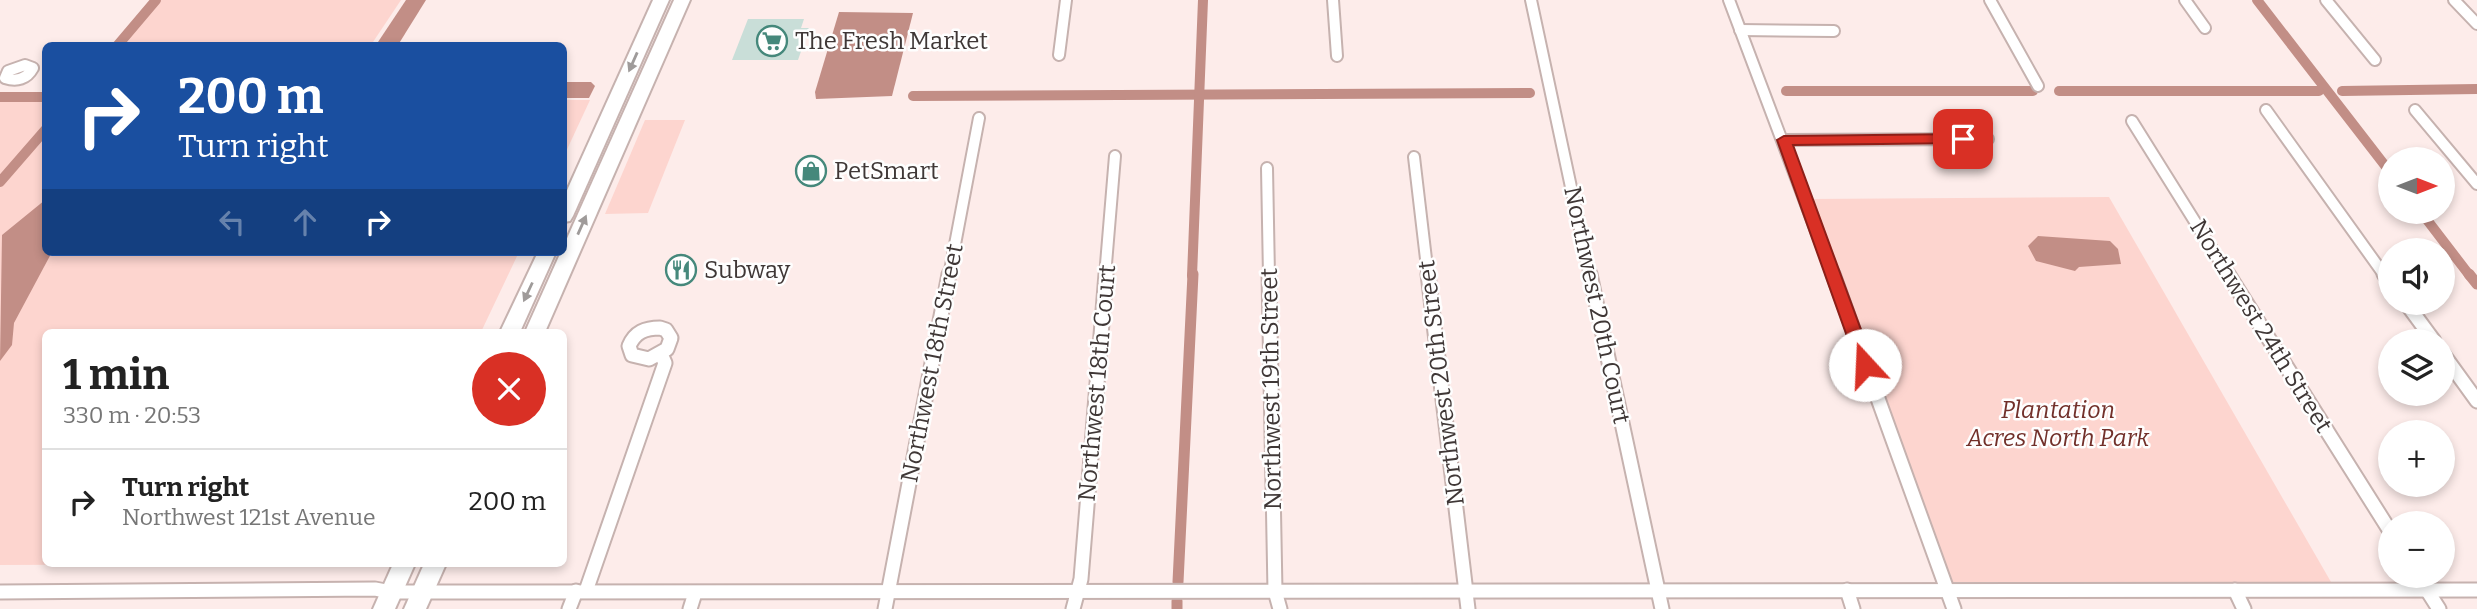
<!DOCTYPE html>
<html lang="en">
<head>
<meta charset="utf-8">
<style>
  :root { --surface:#fff; --page:#f6f6f6; --text:#222; --muted:#767676; --line:#e0e0e0 }
  body { margin:0; font-family:Bitter,serif; background:var(--page); color:var(--text); height:100vh; display:flex; flex-direction:column; font-size:26px; white-space:nowrap }
  * { box-sizing:border-box; margin:0 }
  p { font-size:23px; color:var(--muted) }
  .icon { flex:none; width:38px; height:38px; fill:none; stroke:currentColor; stroke-width:2; stroke-linecap:round; stroke-linejoin:round }
  .map { position:relative; flex:1; overflow:hidden }
  .details { position:absolute; left:42px; top:329px; width:525px; height:238px; display:flex; flex-direction:column; background:var(--surface); border-radius:10px; box-shadow:0 4px 10px #0003 }
  .details>* { flex:none }
  .guide { position:absolute; left:42px; top:42px; width:525px; height:214px; border-radius:10px; box-shadow:0 4px 10px #0003; background:#1a4fa0; color:#fff; overflow:hidden }
  .needle { width:46px; rotate:90deg }
  .fabs { position:absolute; left:2378px; top:147px; display:grid; gap:14px }
  .fabs a { display:grid; place-items:center; width:77px; height:77px; border-radius:50%; background:var(--surface); box-shadow:0 4px 10px #0003; font-size:35px }
  .pin { position:absolute; display:grid; place-items:center; width:60px; height:60px; color:#fff; margin:-30px; border-radius:14px; box-shadow:0 4px 10px #0006 }
  .me { position:absolute; width:77px; margin:-38px; rotate:340deg; stroke-linejoin:round; filter:drop-shadow(0 0 5px #0008) }
  .turn { display:flex; align-items:center; gap:24px; height:147px; padding:0 21px; font-size:32px }
  .turn .icon { width:91px; height:91px; stroke-width:2.5 }
  .turn b { display:block; font-size:49px; line-height:60px }
  .lanes { display:flex; align-items:center; height:66px; padding:0 21px; background:#0003; justify-content:center; gap:35px; direction:ltr }
  .lanes .off { opacity:.35 }
  .round { display:grid; place-items:center; flex:none; width:74px; height:74px; border-radius:37px; background:var(--page) }
  .headline { display:flex; align-items:center; justify-content:space-between; height:119px; padding:0 21px }
  h1 { font-size:42px; font-weight:700; line-height:52px }
  ul { padding:0; list-style:none }
  li { display:flex; align-items:center; gap:21px; height:105px; padding:0 21px; border-top:2px solid var(--line) }
  li div { flex:1 }
  li b { display:block; font-size:26px }
  li em { font-style:normal }
  .map>svg:first-child { display:block }
</style>
</head>
<body>
<div class="map">
<svg width="2477" height="609" viewBox="0 0 2477 609">
  <rect width="100%" height="100%" fill="#fdecea"/>
  <!-- green -->
  <g fill="#fdd5cf">
    <path d="M157,0H401L371,45H119Z"/>
    <path d="M0,100H45L46,252H519L481,332H46V564H270L0,565Z"/>
    <path d="M564,100H590L564,156Z"/>
    <path d="M645,120H685L648,213L605,214Z"/>
    <path d="M2109,197L2331,582H1951L1809,199Z"/>
  </g>
  <!-- water -->
  <g fill="#c28e86">
    <path d="M406,0H426L398,45H376Z"/>
    <path d="M839,12L913,13L892,96L816,99L815,92Z"/>
    <path d="M564,82H591L595,86L589,98H564Z"/>
    <path d="M45,200L46,252H52L14,323L12,345L0,361L2,235Z"/>
    <path d="M2038,236L2110,241L2118,249L2121,264L2079,267L2075,271L2036,261L2028,246Z"/>
  </g>
  <g fill="none" stroke-linecap="round" stroke-linejoin="round">
    <!-- canal-far1 -->
    <g stroke="#c28e86" stroke-width="10">
      <path d="M2257,0L2390,172"/>
      <path d="M117,46L156,0"/>
      <path d="M1786,91H2033"/>
      <path d="M2059,91H2319"/>
      <path d="M2342,91L2477,89"/>
      <path d="M913,96L1530,93"/>
      <path d="M0,97H46"/>
      <path d="M0,182L46,129"/>
      <path d="M2421,212L2470,276"/>
      <path d="M1192,276L1203,0"/>
    </g>
    <!-- canal -->
    <g stroke="#c28e86" stroke-width="11">
      <path d="M2469,274L2477,284"/>
      <path d="M1178,582L1193,274"/>
      <path d="M1177,601V609"/>
    </g>
  </g>
  <!-- building -->
  <path fill="#c9ded8" d="M748,19H804L801,28H809L798,60H732Z"/>
  <g fill="none" stroke-linecap="round" stroke-linejoin="round">
    <!-- minor-far1 casing -->
    <g stroke="#c6b2af" stroke-width="14">
      <g id="minor-far1">
        <path d="M1333,0L1337,56"/>
        <path d="M1531,0L1590,276"/>
        <path d="M1729,0L1833,276"/>
        <path d="M1990,0L2038,86"/>
        <path d="M2185,0L2205,28"/>
        <path d="M2326,0L2375,60"/>
        <path d="M2454,0L2477,24"/>
        <path d="M1740,30L1834,31"/>
        <path d="M1059,55L1066,0"/>
        <path d="M25,65L33,68C27,79 17,82 5,78L8,71Z"/>
        <path d="M2266,110L2385,276"/>
        <path d="M2415,110L2477,184"/>
        <path d="M2132,121L2229,276"/>
        <path d="M1784,140L1988,139"/>
        <path d="M1414,157L1428,276"/>
        <path d="M1267,168L1269,276"/>
        <path d="M949,276L979,118"/>
        <path d="M1105,276L1115,156"/>
      </g>
    </g>
    <!-- minor casing -->
    <g stroke="#c6b2af" stroke-width="17">
      <g id="minor">
        <path d="M1269,274L1275,591L1280,609"/>
        <path d="M1428,274L1468,609"/>
        <path d="M1590,274L1662,609"/>
        <path d="M1833,274L1954,609"/>
        <path d="M2228,274L2390,531"/>
        <path d="M2384,274L2390,282"/>
        <path d="M2406,303L2434,341"/>
        <path d="M660,328L666,330L671,338L667,349L649,359L632,355L629,346C635,332 645,328 660,328Z"/>
        <path d="M2443,354L2477,401"/>
        <path d="M2418,576L2439,609"/>
        <path d="M1847,590L1853,609"/>
        <path d="M2235,590L2244,609"/>
        <path d="M586,591L665,363L661,354"/>
        <path d="M0,592L375,589L391,592L2477,590"/>
        <path d="M569,609L576,591"/>
        <path d="M690,609L695,593"/>
        <path d="M885,609L949,274"/>
        <path d="M1073,609L1081,579L1106,274"/>
      </g>
    </g>
    <!-- trunk casing -->
    <g stroke="#c6b2af" stroke-width="4">
      <g id="trunk">
        <path d="M653,0H669L573,216L570,221L564,222V197Z"/>
        <path d="M674,0H690L545,332H525Z"/>
        <path d="M538,252H556L520,332H500Z"/>
        <path d="M393,564H415L395,609H373Z"/>
        <path d="M424,564H446L426,609H404Z"/>
      </g>
    </g>
    <!-- minor-far1 -->
    <use href="#minor-far1" stroke="#fff" stroke-width="10"/>
    <!-- minor -->
    <use href="#minor" stroke="#fff" stroke-width="13"/>
    <!-- trunk -->
    <use href="#trunk" fill="#fff" fill-rule="evenodd"/>
  </g>
  <!-- one-way arrows -->
  <defs><path id="oneway-solid" d="M-6-.8H1V-3.2L6.5 0L1 3.2V.8H-6Z" transform="scale(1.75)"/></defs>
  <g fill="#9f9b9a">
    <use href="#oneway-solid" transform="translate(633 62) rotate(114)"/>
    <use href="#oneway-solid" transform="translate(582 225) rotate(-66)"/>
    <use href="#oneway-solid" transform="translate(528 292) rotate(115)"/>
  </g>
  <!-- route -->
  <path fill="#d93025" stroke="#8d1f18" stroke-width="2" d="M1963,134L1968,136V143L1793,145L1874,365L1871,370H1859L1777,140L1784,136Z"/>
  <!-- icons -->
  <defs>
    <g id="supermarket-ring" transform="scale(1.575)"><circle r="9.5" fill="#fefefe" stroke="#45887b" stroke-width="1.5"/><path d="M-6-5.5h2.5l.6 2H6L4.5 2H-2.5L-4.4-4H-6ZM-1.5 3.2a1.3 1.3 0 1 0 .1 0ZM3 3.2a1.3 1.3 0 1 0 .1 0Z" fill="#45887b"/></g>
    <g id="shop-ring" transform="scale(1.575)"><circle r="9.5" fill="#fefefe" stroke="#45887b" stroke-width="1.5"/><path d="M-5-2.5h2.3a2.7 3.5 0 0 1 5.4 0H5L5.5 6h-11ZM-1.5-2.5h3a1.5 2.3 0 0 0-3 0Z" fill="#45887b"/></g>
    <g id="restaurant-ring" transform="scale(1.575)"><circle r="9.5" fill="#fefefe" stroke="#45887b" stroke-width="1.5"/><path d="M-5-6h1v4h1v-4h1v4h1v-4h1v5L-1.5 .5V6h-2V.5L-5-1ZM5-6V6H3V1.5H1.5Q1.5-4 5-6Z" fill="#45887b"/></g>
  </defs>
  <g fill-rule="evenodd">
    <use href="#supermarket-ring" x="772" y="41"/>
    <use href="#shop-ring" x="811" y="171"/>
    <use href="#restaurant-ring" x="681" y="270"/>
  </g>
  <g text-anchor="middle" dominant-baseline="central" stroke-width="5" stroke-linejoin="round" paint-order="stroke">
    <!-- poi labels -->
    <g font-size="24" fill="#3f3736" stroke="#fefefe" text-anchor="start">
      <text x="795" y="41">The Fresh Market</text>
      <text x="834" y="171">PetSmart</text>
      <text x="704" y="270">Subway</text>
    </g>
    <!-- street labels -->
    <g font-size="24" fill="#3f3736" stroke="#fefefe">
      <text transform="translate(1597 305) rotate(78)">Northwest 20th Court</text>
      <text transform="translate(2261 326) rotate(58)">Northwest 24th Street</text>
      <text transform="translate(932 363) rotate(-79)">Northwest 18th Street</text>
      <text transform="translate(1097 383) rotate(-85)">Northwest 18th Court</text>
      <text transform="translate(1441 383) rotate(-97)">Northwest 20th Street</text>
      <text transform="translate(1271 389) rotate(-91)">Northwest 19th Street</text>
    </g>
    <!-- park labels -->
    <g font-size="24" font-style="italic" fill="#72302a" stroke="#fefefe">
      <text x="2058" y="410">Plantation<tspan x="2058" dy="28">Acres North Park</tspan></text>
    </g>
  </g>
</svg>
<div class="fabs">
<a><svg class="needle" viewBox="-14 -14 28 28"><path d="M0-13l5 13h-10z" fill="#e53935"/><path d="M0 13l5-13h-10z" fill="#767676"/></svg></a>
<a><svg class="icon" aria-label="sound" viewBox="0 0 24 24"><path d="M4 9h4l5-4v14l-5-4H4zM17 9q2 3 0 6"/></svg></a>
<a><svg class="icon" aria-label="layers" viewBox="0 0 24 24"><path d="M12 4l9 5-9 5-9-5zM3 14l9 5 9-5"/></svg></a>
<a>+</a>
<a>−</a>
</div>
<div class="pin" style="left:1963px;top:139px;background:#d93025"><svg class="icon" aria-label="arrive" viewBox="0 0 24 24"><path d="M6 21V4h12l-3 4 3 4H6"/></svg></div>
<svg class="me" style="left:1865px;top:365px" viewBox="-20 -20 40 40"><circle r="19" fill="#fff"/><path d="M0-13L10 11 0 6-10 11z" fill="#d93025"/></svg>
<div class="guide">
<div class="turn"><svg class="icon" aria-label="right" viewBox="0 0 24 24"><path d="M7 20v-9h11M14 6l5 5-5 5"/></svg><div><b>200 m</b>Turn right</div></div>
<div class="lanes"><svg class="icon off" aria-label="left" viewBox="0 0 24 24"><path d="M17 20v-9H6M10 6l-5 5 5 5"/></svg><svg class="icon off" aria-label="ahead" viewBox="0 0 24 24"><path d="M12 20V5M6 11l6-6 6 6"/></svg><svg class="icon" aria-label="right" viewBox="0 0 24 24"><path d="M7 20v-9h11M14 6l5 5-5 5"/></svg></div>
</div>
<section class="details">
<div class="headline"><div><h1>1 min</h1><p>330 m · 20:53</p></div><a class="round" style="background:#d93025;color:#fff"><svg class="icon" aria-label="close" viewBox="0 0 24 24"><path d="M6 6l12 12M18 6L6 18"/></svg></a></div>
<ul>
<li><svg class="icon" aria-label="right" viewBox="0 0 24 24"><path d="M7 20v-9h11M14 6l5 5-5 5"/></svg><div><b>Turn right</b><p>Northwest 121st Avenue</p></div><em>200 m</em></li>
</ul>
</section>
</div>
</body>
</html>
